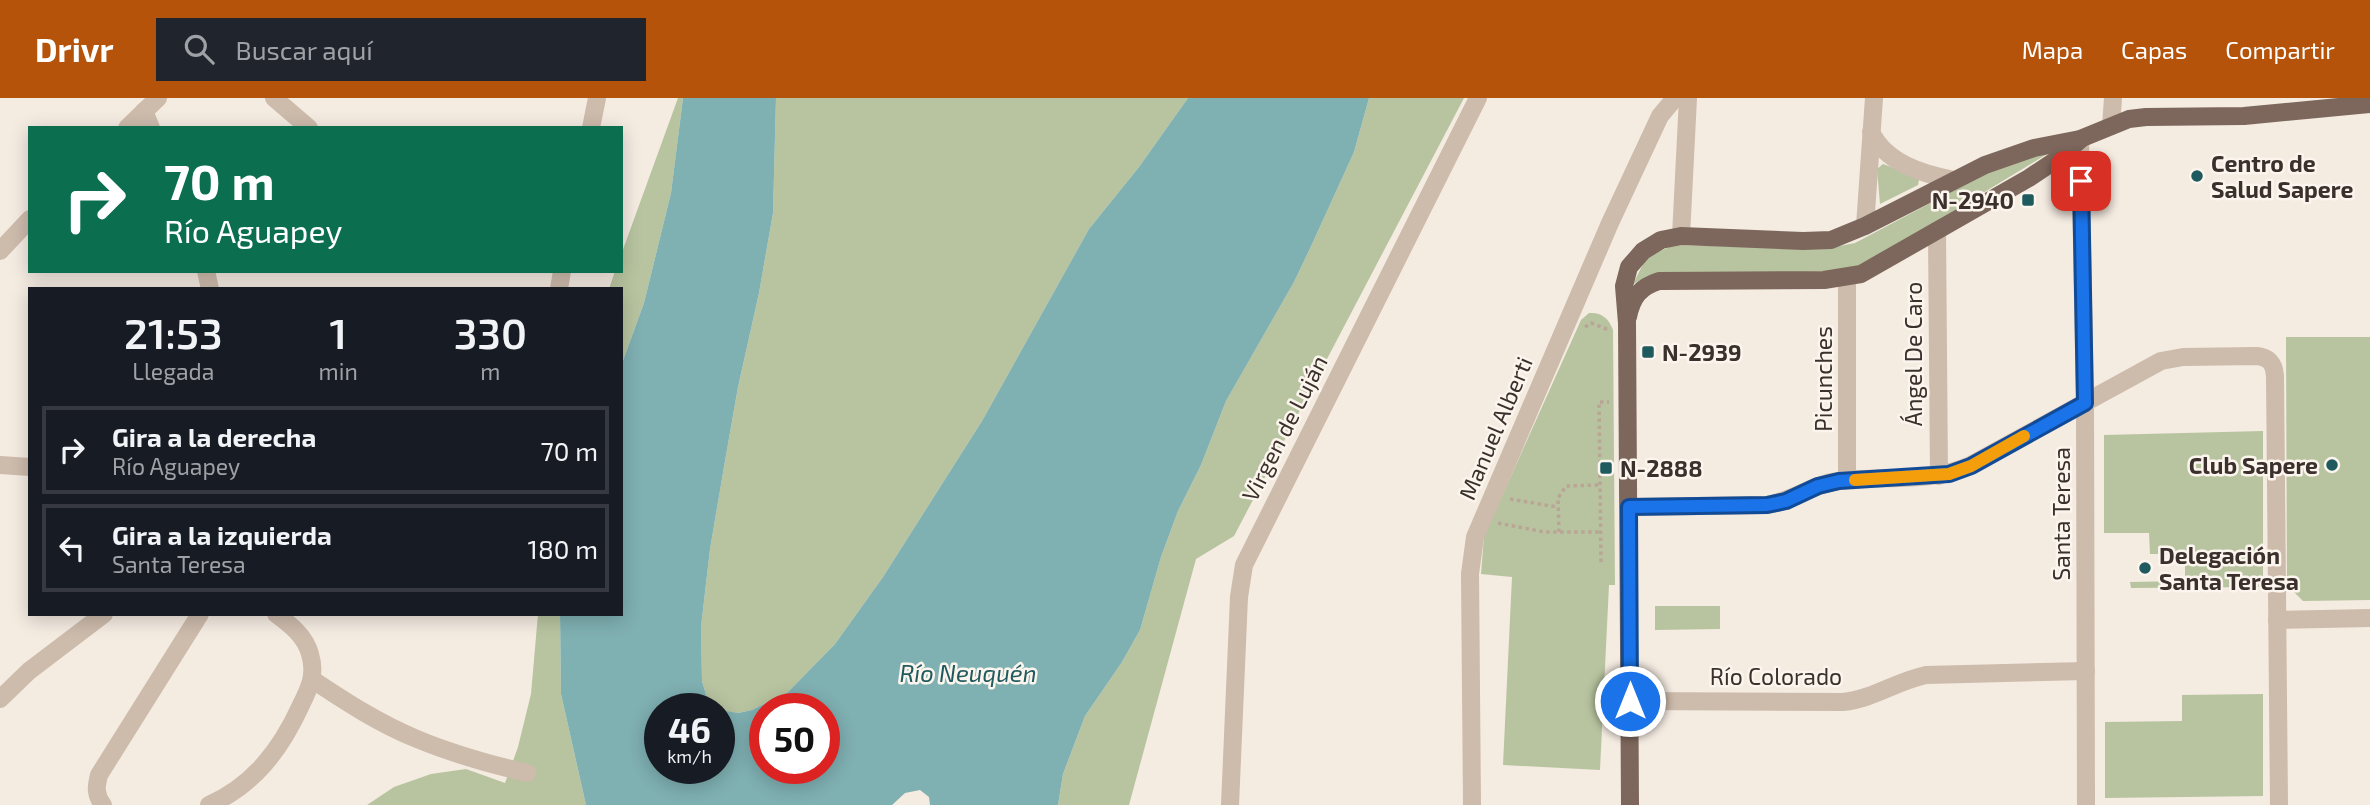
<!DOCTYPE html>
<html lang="es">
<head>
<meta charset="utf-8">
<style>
  :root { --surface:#171b24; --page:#20242c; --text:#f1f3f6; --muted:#9ea1a6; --line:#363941; --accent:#b45309 }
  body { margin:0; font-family:"Exo 2",sans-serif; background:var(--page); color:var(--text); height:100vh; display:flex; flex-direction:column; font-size:26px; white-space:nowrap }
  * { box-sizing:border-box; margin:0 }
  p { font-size:23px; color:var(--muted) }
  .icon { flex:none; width:38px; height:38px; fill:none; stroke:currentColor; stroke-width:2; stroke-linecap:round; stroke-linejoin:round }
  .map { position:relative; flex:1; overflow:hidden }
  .panel { position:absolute; left:28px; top:189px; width:595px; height:329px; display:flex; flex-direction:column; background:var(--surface); border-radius:0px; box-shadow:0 4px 18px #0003 }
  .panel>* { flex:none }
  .top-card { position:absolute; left:28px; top:28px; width:595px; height:147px; border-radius:0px; box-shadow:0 4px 18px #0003; background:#0b6e4f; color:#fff; overflow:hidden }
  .speed { position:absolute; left:644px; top:595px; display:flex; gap:14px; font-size:35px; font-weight:700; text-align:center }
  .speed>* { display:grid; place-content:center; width:91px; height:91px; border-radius:50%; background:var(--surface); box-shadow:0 4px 18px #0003; line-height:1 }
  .speed small { font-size:18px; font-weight:400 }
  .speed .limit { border:10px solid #d22; background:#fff; color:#111 }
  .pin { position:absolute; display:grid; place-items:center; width:60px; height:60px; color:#fff; margin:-30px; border-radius:14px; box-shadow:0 4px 10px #0006 }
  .me { position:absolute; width:77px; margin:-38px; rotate:0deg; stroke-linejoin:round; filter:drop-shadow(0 0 5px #0008) }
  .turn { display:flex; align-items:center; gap:24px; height:147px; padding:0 21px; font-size:32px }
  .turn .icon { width:91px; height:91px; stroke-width:2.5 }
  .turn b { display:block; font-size:49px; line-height:60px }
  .eta { display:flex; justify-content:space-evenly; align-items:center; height:119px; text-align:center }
  .eta b { font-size:42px; font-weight:600; line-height:49px }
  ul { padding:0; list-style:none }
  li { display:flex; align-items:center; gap:21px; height:88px; margin:0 14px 10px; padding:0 7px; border:4px solid var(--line); border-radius:0px }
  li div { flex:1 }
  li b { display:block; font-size:26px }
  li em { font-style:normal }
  header { display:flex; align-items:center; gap:42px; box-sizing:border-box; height:98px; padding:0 35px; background:var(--accent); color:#fff }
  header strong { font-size:33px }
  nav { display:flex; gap:38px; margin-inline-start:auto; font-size:24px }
  .search { width:490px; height:63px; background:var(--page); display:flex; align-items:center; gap:18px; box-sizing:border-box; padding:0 24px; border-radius:0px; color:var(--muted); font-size:26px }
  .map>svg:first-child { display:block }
</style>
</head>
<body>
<header>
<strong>Drivr</strong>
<div class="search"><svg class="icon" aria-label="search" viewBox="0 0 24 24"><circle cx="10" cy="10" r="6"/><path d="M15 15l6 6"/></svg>Buscar aquí</div>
<nav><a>Mapa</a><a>Capas</a><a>Compartir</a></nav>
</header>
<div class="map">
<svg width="2370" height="707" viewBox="0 0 2370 707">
  <rect width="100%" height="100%" fill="#f4ebe1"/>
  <!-- green -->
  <g fill="#b8c4a0">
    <path d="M678,0H683L671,95L644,205L621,268V191H609L615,173H621V157Z"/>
    <path d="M776,0H1188L1139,69L1089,131L982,323L883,479L835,546L788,594L752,612L738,615L722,614L713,608L707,600L702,583L701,529L710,451L725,363L738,289L759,195L773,115Z"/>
    <path d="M1369,0H1464L1234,438L1196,461L1129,707H1058L1063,676L1085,618L1122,564L1140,532L1161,459L1178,413L1201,367L1226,303L1294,184L1313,144L1354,54Z"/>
    <path d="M2057,50L1864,167L1832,173L1645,180L1633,186L1644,164L1651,157L1674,147L1824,151L1855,145L1989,74Z"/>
    <path d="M1883,66L1916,78L1919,82L1918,87L1880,106L1877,71Z"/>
    <path d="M1589,215C1601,214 1609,220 1613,232L1615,487H1609L1600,672L1503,667L1512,479L1481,476L1484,438L1581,222Z"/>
    <path d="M2286,239H2370V502L2303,503L2287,487Z"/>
    <path d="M2263,333V489L2131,490L2130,484L2185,483V456H2150L2149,435H2104V337Z"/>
    <path d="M1655,508H1720V531L1655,532Z"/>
    <path d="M538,516H560L561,596L586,707H367L394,689L431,676L466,671L505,685L518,649L531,596Z"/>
    <path d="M2263,596V698L2105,700V624L2182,623V597Z"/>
  </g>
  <!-- water -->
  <path fill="#7fb0b2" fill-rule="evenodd" d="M683,0H776L773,115L759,195L738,289L725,363L710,451L701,529L702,583L707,600L717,611H660V670H719V612L738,615L752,612L788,594L835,546L883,479L982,323L1089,131L1139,69L1188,0H1369L1354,54L1313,144L1294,184L1226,303L1201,367L1178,413L1161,459L1140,532L1122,564L1085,618L1063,676L1058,707H930L929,699L920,692L905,695L892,707H586L561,596L560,516H621V268L644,205L671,95ZM765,611H824V670H765Z"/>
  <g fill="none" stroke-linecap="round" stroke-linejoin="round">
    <!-- path -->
    <g stroke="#b9a596" stroke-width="3.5" stroke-dasharray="3.5 3.5" stroke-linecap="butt">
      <path d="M1585,229L1591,225L1609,232"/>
      <path d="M1510,401L1557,409"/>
      <path d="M1498,425L1544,434H1600"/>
      <path d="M1559,434L1558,400L1566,388L1599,387"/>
      <path d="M1601,464L1599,304H1609"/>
    </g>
    <!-- minor -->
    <g stroke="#cdbbac" stroke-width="18">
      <path d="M274,0L309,30"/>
      <path d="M144,13L151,30"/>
      <path d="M2111,28L2113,0"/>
      <path d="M127,30L158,0"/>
      <path d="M591,30L597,0"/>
      <path d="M1871,34C1886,65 1922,76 1954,82"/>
      <path d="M2080,41L2085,305L2086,707"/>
      <path d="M1865,128L1874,0"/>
      <path d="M1937,134L1939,378"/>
      <path d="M1681,138L1688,0"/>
      <path d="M0,153L30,121"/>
      <path d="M206,173L210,191"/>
      <path d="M1847,180V382"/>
      <path d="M559,191L562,173"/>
      <path d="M0,367L30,369"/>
      <path d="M1629,409L1767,407C1792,403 1813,386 1838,383C1883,377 1930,386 1971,367L2161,263L2183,259L2256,258C2269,259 2274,265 2275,278L2279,707"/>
      <path d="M2277,522L2370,520"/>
      <path d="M313,582C346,604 380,626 417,641C453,656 489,666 527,675"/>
      <path d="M0,601L29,573L104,516"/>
      <path d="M1630,603L1843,604C1873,601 1897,583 1926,577L2086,573"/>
      <path d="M103,707C95,697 96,689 99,677L200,516"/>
      <path d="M209,707C254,687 281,651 301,607C310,589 316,576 310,556C305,538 291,527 276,516"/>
      <path d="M1230,707L1239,499L1244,467L1478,0"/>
      <path d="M1472,707L1470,476L1475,439L1610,125L1660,18L1675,0"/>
    </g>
    <!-- major -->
    <g stroke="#7d675c" stroke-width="18">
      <path d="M1628,219C1632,199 1640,189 1659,183L1824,182L1861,176L2029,80L2059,60L2080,42"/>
      <path d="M1630,707L1627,225L1624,188L1629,169L1643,153L1661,142L1681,138L1803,143L1831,142L1865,128L1985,67L2034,50L2080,41L2129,21L2146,19L2244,18L2370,6"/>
    </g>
  </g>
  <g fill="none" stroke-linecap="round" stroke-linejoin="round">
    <!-- route casing -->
    <g stroke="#114b97" stroke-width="18">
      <path id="route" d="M1630,603L1629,409L1767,407L1786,403L1818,388L1839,383L1949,376L1971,368L2085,305L2081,83"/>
    </g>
    <!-- route -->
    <use href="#route" stroke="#1a73e8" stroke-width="12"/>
    <!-- slow -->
    <path stroke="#f59e0b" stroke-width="12" d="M1855,382L1949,376L1971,368L2024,338"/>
  </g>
  <!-- markers -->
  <g fill="#1f5a5e" stroke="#fbf5ee" stroke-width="2.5">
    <circle cx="2197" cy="78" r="7"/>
    <rect x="2021" y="95" width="14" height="14" rx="3.5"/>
    <rect x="1641" y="247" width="14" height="14" rx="3.5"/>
    <circle cx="2332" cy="367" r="7"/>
    <rect x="1599" y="363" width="14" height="14" rx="3.5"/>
    <circle cx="2145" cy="470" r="7"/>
  </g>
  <g text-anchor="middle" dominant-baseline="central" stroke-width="5" stroke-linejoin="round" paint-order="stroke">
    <!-- poi labels -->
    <g font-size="23" font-weight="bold" fill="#3b302b" stroke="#fbf5ee" text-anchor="start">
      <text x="2211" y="65">Centro de<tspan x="2211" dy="26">Salud Sapere</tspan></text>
      <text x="2014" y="102" text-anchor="end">N-2940</text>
      <text x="1662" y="254">N-2939</text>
      <text x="2318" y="367" text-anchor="end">Club Sapere</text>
      <text x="1620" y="370">N-2888</text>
      <text x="2159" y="457">Delegación<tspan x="2159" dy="26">Santa Teresa</tspan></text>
    </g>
    <!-- street labels -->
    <g font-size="23" fill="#3b302b" stroke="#fbf5ee">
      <text transform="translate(1913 256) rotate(-90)">Ángel De Caro</text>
      <text transform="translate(1823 281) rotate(-90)">Picunches</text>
      <text transform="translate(1284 330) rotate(-63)">Virgen de Luján</text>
      <text transform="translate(1495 330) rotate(-67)">Manuel Alberti</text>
      <text transform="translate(2061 416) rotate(-90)">Santa Teresa</text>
      <text x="1776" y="578">Río Colorado</text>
    </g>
    <!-- water labels -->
    <g font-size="24" font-style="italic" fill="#1f5a5e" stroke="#fbf5ee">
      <text x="968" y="574">Río Neuquén</text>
    </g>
  </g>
</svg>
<div class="speed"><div>46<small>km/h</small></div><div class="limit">50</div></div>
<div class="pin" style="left:2081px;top:83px;background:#d93025"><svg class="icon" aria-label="arrive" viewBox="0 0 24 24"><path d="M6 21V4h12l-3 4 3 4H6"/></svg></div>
<svg class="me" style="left:1630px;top:603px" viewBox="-20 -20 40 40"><circle r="17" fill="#1a73e8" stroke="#fff" stroke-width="3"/><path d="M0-11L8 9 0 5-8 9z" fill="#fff"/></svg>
<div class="top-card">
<div class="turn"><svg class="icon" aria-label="right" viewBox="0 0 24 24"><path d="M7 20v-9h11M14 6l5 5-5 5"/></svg><div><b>70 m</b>Río Aguapey</div></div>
</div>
<section class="panel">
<div class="eta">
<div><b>21:53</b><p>Llegada</p></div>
<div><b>1</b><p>min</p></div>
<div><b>330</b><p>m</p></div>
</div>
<ul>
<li><svg class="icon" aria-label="right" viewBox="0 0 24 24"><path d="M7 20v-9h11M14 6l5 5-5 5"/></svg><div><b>Gira a la derecha</b><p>Río Aguapey</p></div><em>70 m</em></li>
<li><svg class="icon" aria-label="left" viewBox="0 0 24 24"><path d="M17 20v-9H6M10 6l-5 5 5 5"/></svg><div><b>Gira a la izquierda</b><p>Santa Teresa</p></div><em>180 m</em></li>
</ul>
</section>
</div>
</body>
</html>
